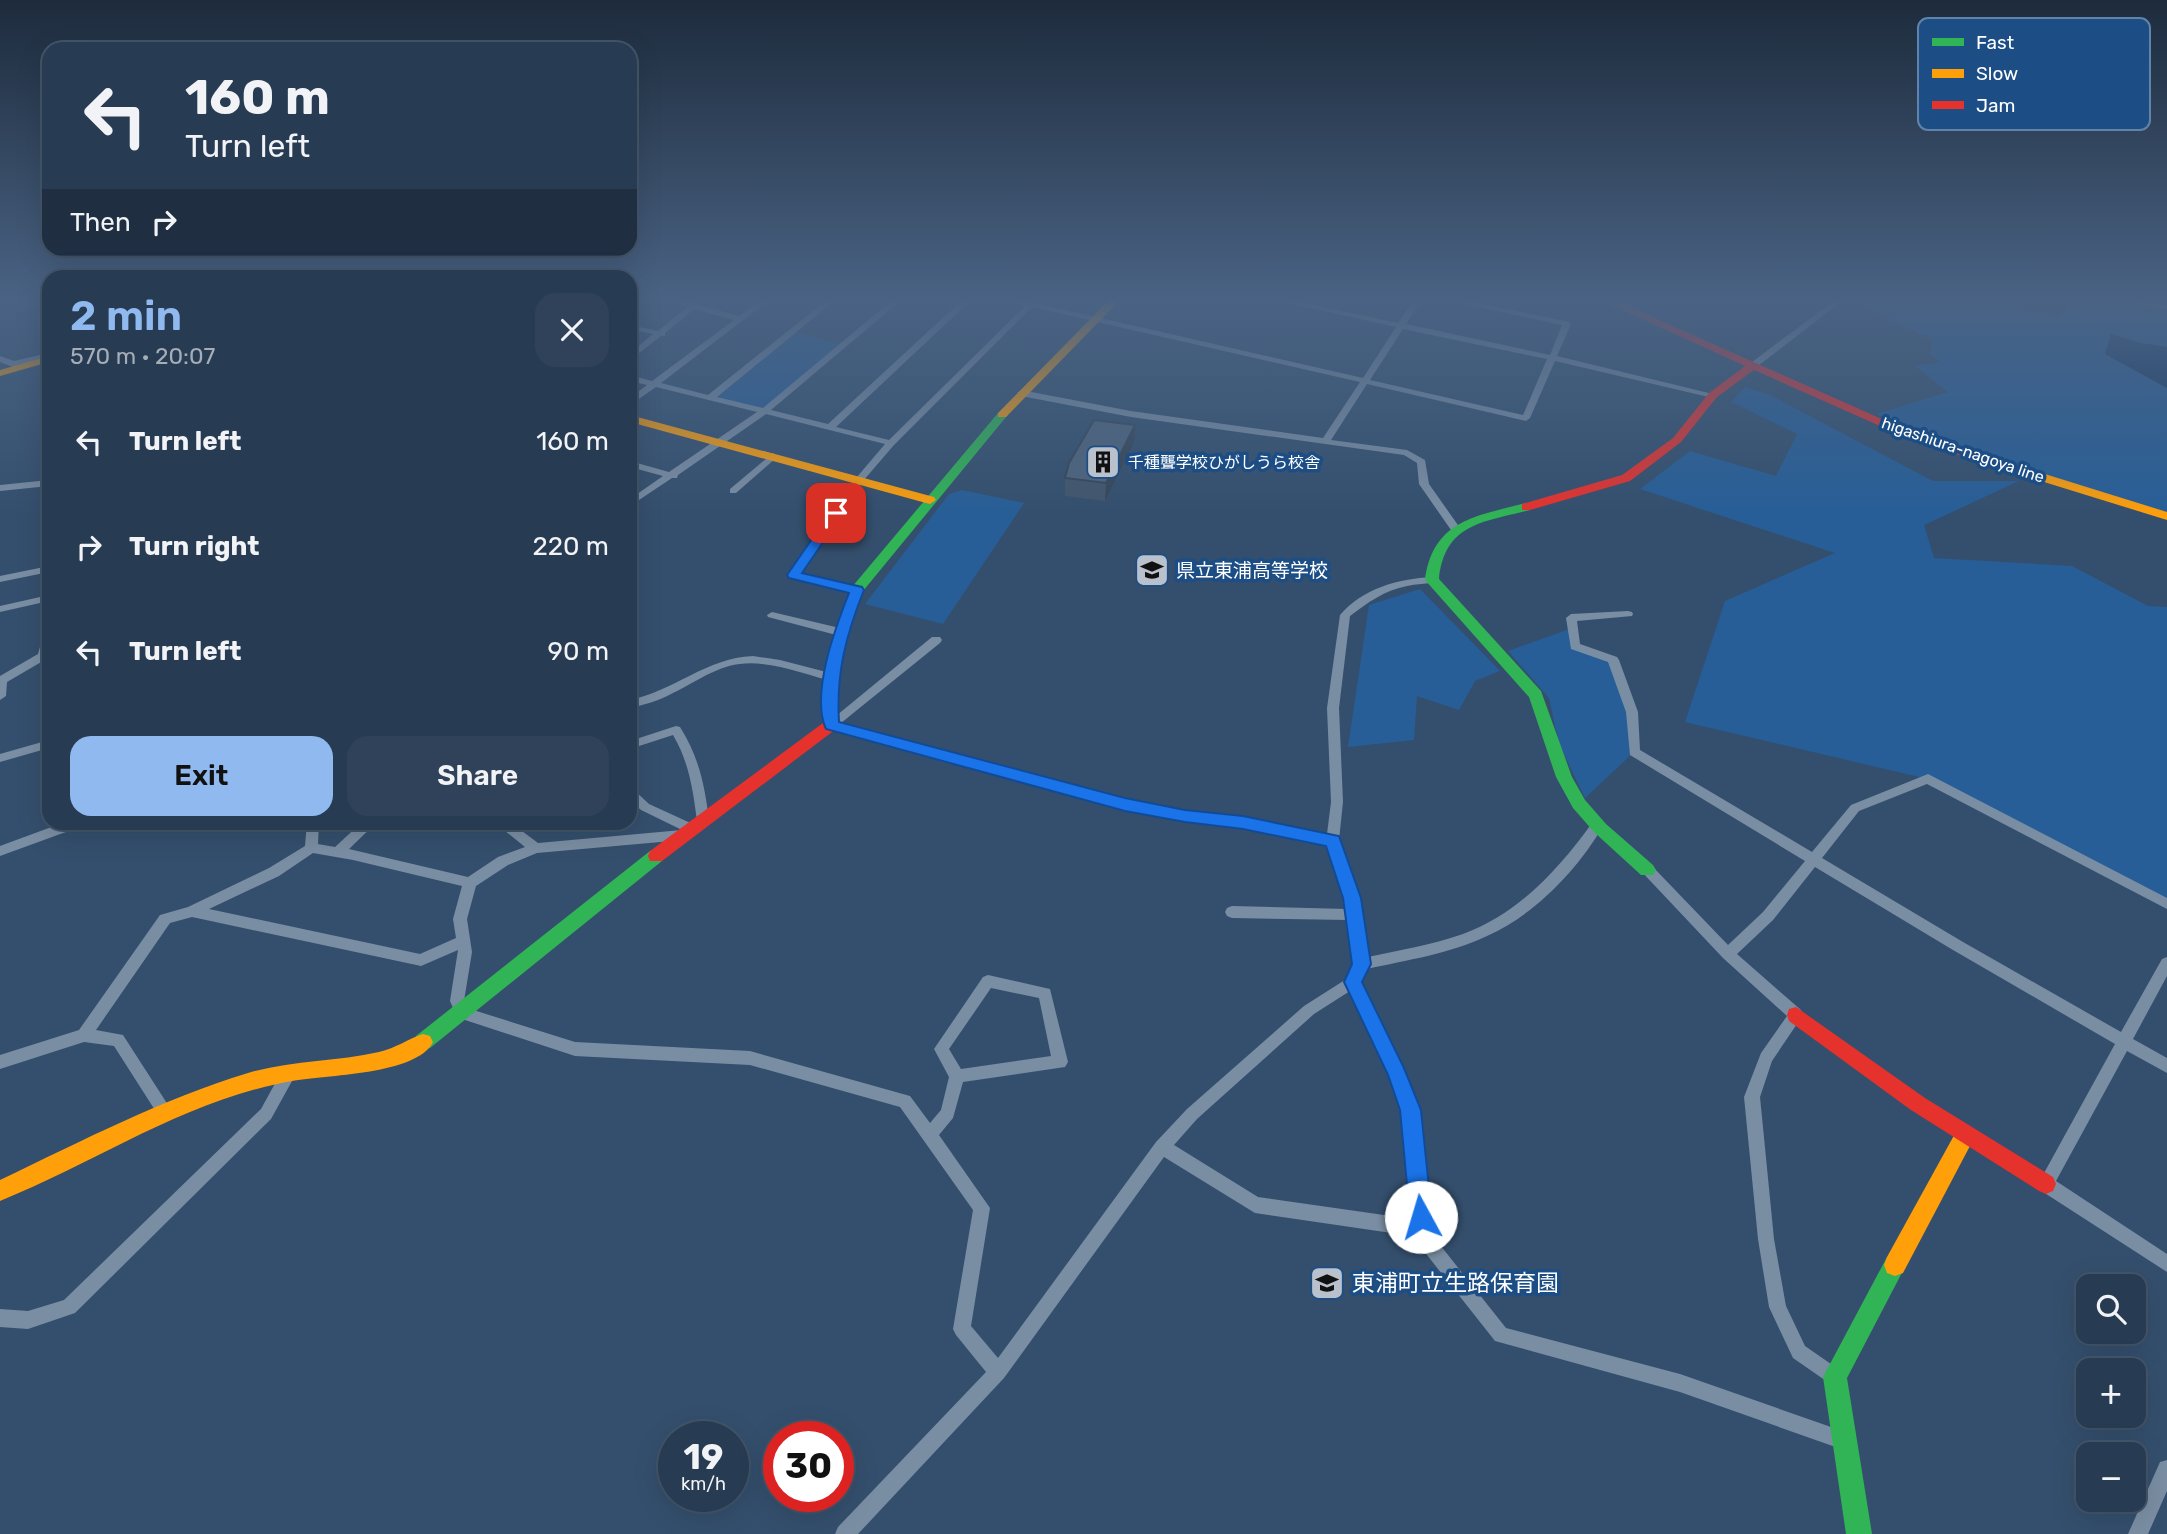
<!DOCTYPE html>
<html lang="en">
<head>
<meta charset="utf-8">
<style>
  :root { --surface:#273b52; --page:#2f4259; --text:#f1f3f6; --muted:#a4adb8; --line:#435569; --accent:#90b9f0 }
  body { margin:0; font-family:Rubik,"Noto Sans JP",sans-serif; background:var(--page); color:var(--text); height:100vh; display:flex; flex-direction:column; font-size:26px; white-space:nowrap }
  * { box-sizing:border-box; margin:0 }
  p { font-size:23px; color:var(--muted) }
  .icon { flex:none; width:38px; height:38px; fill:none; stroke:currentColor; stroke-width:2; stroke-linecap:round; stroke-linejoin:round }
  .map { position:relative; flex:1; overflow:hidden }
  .drawer { position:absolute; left:42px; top:270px; width:595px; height:560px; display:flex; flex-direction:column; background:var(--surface); border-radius:21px; box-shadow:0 7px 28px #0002,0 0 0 2px var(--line) }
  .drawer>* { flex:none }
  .hud { position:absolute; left:42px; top:42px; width:595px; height:214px; border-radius:21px; box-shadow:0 7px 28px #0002,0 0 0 2px var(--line); background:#273b52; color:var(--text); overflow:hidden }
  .buttons { position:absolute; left:2076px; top:1274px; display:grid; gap:14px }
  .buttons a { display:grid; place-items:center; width:70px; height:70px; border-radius:14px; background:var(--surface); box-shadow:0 7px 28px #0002,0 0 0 2px var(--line); font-size:35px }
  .speed { position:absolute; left:658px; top:1421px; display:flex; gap:14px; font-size:35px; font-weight:700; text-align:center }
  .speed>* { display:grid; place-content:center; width:91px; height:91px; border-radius:50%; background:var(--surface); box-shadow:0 7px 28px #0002,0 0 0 2px var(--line); line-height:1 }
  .speed small { font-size:18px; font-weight:400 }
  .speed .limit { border:10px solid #d22; background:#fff; color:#111 }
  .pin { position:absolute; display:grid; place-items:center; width:60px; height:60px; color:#fff; margin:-30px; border-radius:14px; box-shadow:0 4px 10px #0006 }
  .me { position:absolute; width:77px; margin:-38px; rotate:354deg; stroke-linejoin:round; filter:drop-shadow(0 0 5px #0008) }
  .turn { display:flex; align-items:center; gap:24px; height:147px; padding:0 28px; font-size:32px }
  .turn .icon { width:91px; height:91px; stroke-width:2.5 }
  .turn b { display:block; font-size:49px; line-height:60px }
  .then { display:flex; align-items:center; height:66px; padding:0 28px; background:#0003; gap:14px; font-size:26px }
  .round { display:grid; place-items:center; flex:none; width:74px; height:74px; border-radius:21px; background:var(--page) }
  .headline { display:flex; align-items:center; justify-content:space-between; height:119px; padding:0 28px }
  h1 { font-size:42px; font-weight:600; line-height:52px; color:var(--accent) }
  .action { display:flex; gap:14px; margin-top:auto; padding:14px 28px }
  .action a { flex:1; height:80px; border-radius:21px; background:var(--accent); color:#111; font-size:28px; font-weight:600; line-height:80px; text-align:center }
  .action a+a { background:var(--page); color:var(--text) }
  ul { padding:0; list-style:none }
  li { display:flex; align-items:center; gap:21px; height:105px; padding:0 28px }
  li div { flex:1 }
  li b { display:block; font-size:26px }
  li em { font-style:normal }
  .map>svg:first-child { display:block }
</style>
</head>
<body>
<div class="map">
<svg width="2167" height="1534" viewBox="0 0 2167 1534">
  <rect width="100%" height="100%" fill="#344f6d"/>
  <!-- green -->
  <g fill="#275e97">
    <path d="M1853,302H2001L2060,316L2072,302H2141L2167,307V347L2140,343L2111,334L2105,354L2167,388V514L2031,474L1876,414L1948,392L1915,366L1941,362L1930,354L1933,340Z"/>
    <path d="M791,331L843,345L765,411L710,398Z"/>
    <path d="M1745,387L1770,395L1933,481H2019L1924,525L1934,558L2072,566L2148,606L2167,607V904L1928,779L1685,722L1725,601L1835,553L1640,489L1690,451L1776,476L1797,434L1731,402Z"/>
    <path d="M962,490L1024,503L943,624L865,604L949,494Z"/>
    <path d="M1420,589L1500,671L1475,681L1459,710L1417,696L1414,740L1348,747L1369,605Z"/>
    <path d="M1571,618L1575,646L1613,660L1632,713L1634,752L1585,798L1559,744L1549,698L1508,651L1567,630Z"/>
  </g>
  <!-- water -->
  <path fill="#153a64" d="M2111,334L2140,343L2167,347V388L2105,354Z"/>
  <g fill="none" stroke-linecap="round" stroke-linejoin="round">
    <!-- street -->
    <g fill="#7a8ea3" fill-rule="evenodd">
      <path d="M674,302H702L699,305L739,316L758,302H767L661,383L708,395L824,302H833L717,397L763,408L890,302H899L771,410L828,424L960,302H969L836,427L889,440L1025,306L1016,302H1031L1363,378L1396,327L1284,302H1300L1398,323L1412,302H1420L1406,324L1550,355L1562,325L1455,302H1472L1570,322L1571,324L1557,356L1717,395L1713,398L1555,361L1530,418L1526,421L1367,384L1331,440L1407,450L1425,460L1429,484L1460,528L1455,531L1451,530L1419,484L1417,463L1404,455L1131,417L1021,396L1017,393L1021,390L1131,411L1323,438L1360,382L1032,307L894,445L863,481L800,573L861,588L862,590L857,593L790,577L789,575L857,477L885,444L766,414L678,475L677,478H672L630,506V499L663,476L630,467V461L669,472L757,412L656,387L630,405V398L647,385L630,381V375L652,381L734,320L694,309L665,333V336H661L630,360V353L653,334L630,329V325L658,331L687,307ZM1403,329L1547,359L1523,415L1370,380Z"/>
      <path d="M1832,302H1841L1754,369H1748V365Z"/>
      <path d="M2137,302L2167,305V309L2141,304Z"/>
      <path d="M49,353V358L13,367L0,362V356L14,361Z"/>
      <path d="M773,453L778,456L776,458L736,493H730V489Z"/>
      <path d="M49,480V486L0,491V485Z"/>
      <path d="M49,566V572L0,582V576Z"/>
      <path d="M1432,577L1436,578L1437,580L1436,582C1426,584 1416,584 1407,586C1385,590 1367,603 1350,616L1339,708L1343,802L1339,840L1359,898L1368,957C1400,950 1432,945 1463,934C1518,914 1559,869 1592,823H1602L1603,826C1577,871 1534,915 1487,936C1449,954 1407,960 1367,969L1360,982L1405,1074L1418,1110L1429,1217L1425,1226L1506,1328L1680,1374L1851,1434L1853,1441L1851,1448L1844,1450L1680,1392L1495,1341L1412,1236L1255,1213L1164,1157L1004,1378L858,1534H835L838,1527L986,1372L956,1335L953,1329L973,1210L900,1107L750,1065L575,1056L462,1019L457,1017L450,1001L458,950L421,966L192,917L170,923L96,1030L123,1035L170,1108L173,1113L170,1118L165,1120L160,1118L114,1046L84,1042L0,1069V1055L79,1030L160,915L188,907L269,868L305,846L307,822H319L318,844L335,847L362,822H377L349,849L468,877L498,857L525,847L494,822H510L538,843L682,830L641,810L630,800V788L634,790L649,804L697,826L698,829L697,832L688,833V839L683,840L537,853L508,865L476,886L467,919L472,952L464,1001L467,1008L575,1042L750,1051L910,1096L930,1123L941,1110L949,1077L934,1049L983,977L988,975L1050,989L1068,1062L1065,1067L963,1082L953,1118L939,1135L990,1208L971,1326L998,1358L1156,1142L1187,1109L1304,1006L1348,978L1355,964L1349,920L1232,918L1227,916L1225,912L1227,908L1232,906L1347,909L1345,898L1328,844L1243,828L1185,821L1125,809L831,729L825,725L932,637H940L942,640L940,643L841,723L1125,799L1185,811L1243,818L1327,834L1331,802L1327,708L1340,615C1363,588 1398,579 1432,577ZM313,853L353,860L462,886L453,919L456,938L420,954L209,909L279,876ZM991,988L1039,998L1051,1056L961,1069L949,1049ZM1350,991L1390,1075L1402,1110L1412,1219L1258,1197L1174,1145L1197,1119L1314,1014Z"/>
      <path d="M49,595V601L0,612V606Z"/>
      <path d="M1628,611L1632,612L1633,614L1632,616L1577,621L1580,644L1617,657L1619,660L1638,712L1640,750L1812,852L1851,805L1928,774L2167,898V909L1927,784L1859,811L1822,858L1963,942L2121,1032L2162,959L2167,957V976L2133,1039L2167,1058V1073L2127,1051L2056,1181L2167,1254V1272L2040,1190L2038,1184L2115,1044L1953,950L1815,867L1773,920L1737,954L1801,1010L1803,1015L1772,1061L1760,1097L1774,1239L1786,1306L1805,1346L1841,1371L1844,1377L1841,1383L1835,1386L1829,1383L1793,1358L1769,1307L1758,1239L1744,1097L1761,1053L1787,1016L1723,958L1640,870L1642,866H1652L1728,945L1763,912L1805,861L1630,755L1626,712L1608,662L1571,649L1566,618L1571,614Z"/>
      <path d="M772,612L844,629L845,632L840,636L768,617L767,615Z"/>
      <path d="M49,632V662L43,661L7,682L6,696L0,700V676L38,654L43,636Z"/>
      <path d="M753,656L780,660L838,675L840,678L834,682C801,673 763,657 729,666C708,672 690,685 671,694C658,701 644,705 630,708V700C674,691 706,658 753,656Z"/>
      <path d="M676,726L680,727C699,757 705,786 709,821L708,824H698L697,821C693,790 689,762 673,735L630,749V741Z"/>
      <path d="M49,740V748L0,762V754Z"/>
      <path d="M65,822H86L85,825L0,856V846Z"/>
      <path d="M289,1065L294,1067L297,1072L271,1119L75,1313L28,1329L0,1327V1309L28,1311L64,1300L261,1109L284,1067Z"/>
      <path d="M2167,1460V1491L2148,1534H2128L2160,1462Z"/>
    </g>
    <!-- fast -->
    <g fill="#30b455" fill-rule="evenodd">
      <path d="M1002,412L1008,415L1006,417L863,591L843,646H833L831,643L852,587L998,413Z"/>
      <path d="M1526,503L1530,504V510C1484,522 1445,523 1439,579L1541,691L1572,777L1585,800L1606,824L1653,865L1656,870L1653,875H1641L1594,832L1573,808L1556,777L1529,697L1425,580C1433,520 1476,516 1526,503Z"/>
      <path d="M656,849L662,851L664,856L662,861L430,1048L423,1050L416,1048L413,1042L416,1036L650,851Z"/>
      <path d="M1895,1254L1903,1257L1906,1265L1847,1378L1872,1534H1846L1823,1377L1887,1257Z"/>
    </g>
    <!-- slow -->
    <g fill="#ff9f0a" fill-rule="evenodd">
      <path d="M1107,302H1118L1006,417H998V413Z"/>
      <path d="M49,356V362L0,376V370Z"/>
      <path d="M630,415L934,497L936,500L930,504L926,503L630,422Z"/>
      <path d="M1993,458L2167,512V520L1989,465L1987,462Z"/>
      <path d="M423,1034L430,1036L433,1042C417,1075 324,1075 292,1081C185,1100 99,1161 0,1201V1180C82,1141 162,1099 248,1073C292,1060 336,1062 379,1052C396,1048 408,1039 423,1034Z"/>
      <path d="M1964,1127L1971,1130L1974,1137L1971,1144L1903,1273L1895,1276L1887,1273L1884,1265L1887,1257L1957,1130Z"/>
    </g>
    <!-- jam -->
    <g fill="#e5322d" fill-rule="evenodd">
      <path d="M1605,302H1619L1922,437L1999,462L1993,466L1914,441L1754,370L1717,397L1681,442L1630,481L1530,510H1522V504L1622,475L1673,438L1709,393L1745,366Z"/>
      <path d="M838,638L845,643L836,693L839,725L836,729L662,861H650L648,856L650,851L823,723L822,693L831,643Z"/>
      <path d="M1796,1007L1925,1098L2053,1177L2056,1184L2053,1191L2046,1194L2039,1191L1911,1110L1789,1021L1787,1015L1789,1009Z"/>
    </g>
  </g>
  <!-- wall -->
  <path fill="#42566b" d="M1134,443L1105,501L1065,496V478Z"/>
  <!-- shaded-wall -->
  <path fill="#364657" d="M1135,425L1134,443L1105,501L1106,483Z"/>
  <!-- building -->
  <path fill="#4d647c" stroke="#364657" stroke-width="2" d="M1094,420L1135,425L1106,483L1065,478L1069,463Z"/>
  <!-- sky -->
  <linearGradient id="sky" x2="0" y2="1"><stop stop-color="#1d2b3c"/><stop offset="0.58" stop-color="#4a6384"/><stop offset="1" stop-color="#4a6384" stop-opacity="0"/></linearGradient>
  <rect width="2167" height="517" fill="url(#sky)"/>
  <!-- route -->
  <path fill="#1a73e8" stroke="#114b97" stroke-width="2" d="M836,509L843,513L802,573L862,587L864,590C846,635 836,673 839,722L1125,798L1185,810L1243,816L1339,836L1361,898L1371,964L1362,982L1404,1068L1421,1110L1432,1217L1429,1224L1421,1228L1414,1224L1410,1217L1400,1110L1388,1075L1344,982L1352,964L1343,898L1326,846L1243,829L1185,822L1125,811L826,729C810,694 836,626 849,593L789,578L787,575L832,510Z"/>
  <!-- icons -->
  <defs>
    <g id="building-square" transform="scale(1.75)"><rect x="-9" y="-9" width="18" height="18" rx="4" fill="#b8c1cc" stroke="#1c4e85"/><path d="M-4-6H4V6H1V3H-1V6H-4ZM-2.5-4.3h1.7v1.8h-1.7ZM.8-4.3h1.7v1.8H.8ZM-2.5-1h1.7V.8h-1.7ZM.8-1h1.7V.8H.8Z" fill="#111"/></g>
    <g id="school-square" transform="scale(1.75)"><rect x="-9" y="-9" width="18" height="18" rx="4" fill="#b8c1cc" stroke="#1c4e85"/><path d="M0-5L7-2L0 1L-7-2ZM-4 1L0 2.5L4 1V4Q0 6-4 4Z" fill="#111"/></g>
  </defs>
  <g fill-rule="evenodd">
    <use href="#building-square" x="1103" y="462"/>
    <use href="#school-square" x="1152" y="570"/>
    <use href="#school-square" x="1327" y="1283"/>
  </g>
  <g text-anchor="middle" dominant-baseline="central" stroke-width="7" stroke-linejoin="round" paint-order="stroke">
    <!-- far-street labels -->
    <g font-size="16" fill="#fff" stroke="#1c4e85">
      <text transform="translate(1963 450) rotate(19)">higashiura-nagoya line</text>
    </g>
    <!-- far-poi labels -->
    <g font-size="16" fill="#fff" stroke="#1c4e85" text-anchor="start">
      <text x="1128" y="462">千種聾学校ひがしうら校舎</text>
    </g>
    <!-- poi labels -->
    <g font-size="19" fill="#fff" stroke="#1c4e85" text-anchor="start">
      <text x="1176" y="570">県立東浦高等学校</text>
    </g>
    <!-- near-poi labels -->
    <g font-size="23" fill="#fff" stroke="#1c4e85" text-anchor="start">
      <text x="1352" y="1283">東浦町立生路保育園</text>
    </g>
  </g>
  <!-- legend -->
  <rect x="1918" y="18" width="232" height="112" rx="10" fill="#1c4e85" stroke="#6083aa" stroke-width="2"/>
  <rect x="1932" y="38" width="32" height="8" fill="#30b455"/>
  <rect x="1932" y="69" width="32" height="9" fill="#ff9f0a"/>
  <rect x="1932" y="101" width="32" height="8" fill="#e5322d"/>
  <g font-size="19" fill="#fff">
    <text x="1976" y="49">Fast</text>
    <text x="1976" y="80">Slow</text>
    <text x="1976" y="112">Jam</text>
  </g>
</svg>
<div class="buttons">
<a><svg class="icon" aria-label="search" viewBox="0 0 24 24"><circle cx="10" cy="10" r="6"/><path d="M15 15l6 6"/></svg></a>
<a>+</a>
<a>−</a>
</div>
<div class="speed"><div>19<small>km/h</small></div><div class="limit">30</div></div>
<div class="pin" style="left:836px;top:513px;background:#d93025"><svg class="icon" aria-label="arrive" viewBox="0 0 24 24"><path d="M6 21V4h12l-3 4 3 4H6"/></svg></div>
<svg class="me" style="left:1421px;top:1217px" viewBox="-20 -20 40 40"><circle r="19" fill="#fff"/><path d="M0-13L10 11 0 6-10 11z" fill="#1a73e8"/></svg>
<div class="hud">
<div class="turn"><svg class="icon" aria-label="left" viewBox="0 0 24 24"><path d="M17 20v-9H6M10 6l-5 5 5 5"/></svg><div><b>160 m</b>Turn left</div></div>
<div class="then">Then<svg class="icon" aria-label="right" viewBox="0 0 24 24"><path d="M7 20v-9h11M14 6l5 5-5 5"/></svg></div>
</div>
<section class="drawer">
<div class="headline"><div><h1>2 min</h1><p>570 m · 20:07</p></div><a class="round"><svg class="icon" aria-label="close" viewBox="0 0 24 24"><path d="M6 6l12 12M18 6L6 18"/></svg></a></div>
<ul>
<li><svg class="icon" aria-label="left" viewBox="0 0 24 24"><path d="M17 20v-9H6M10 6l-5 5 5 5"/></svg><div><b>Turn left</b></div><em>160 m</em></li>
<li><svg class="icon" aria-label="right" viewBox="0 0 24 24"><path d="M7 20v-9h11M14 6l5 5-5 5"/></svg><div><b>Turn right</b></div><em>220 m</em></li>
<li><svg class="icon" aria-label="left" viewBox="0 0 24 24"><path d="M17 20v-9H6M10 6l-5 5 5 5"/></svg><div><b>Turn left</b></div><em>90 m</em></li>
</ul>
<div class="action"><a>Exit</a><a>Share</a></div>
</section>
</div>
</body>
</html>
